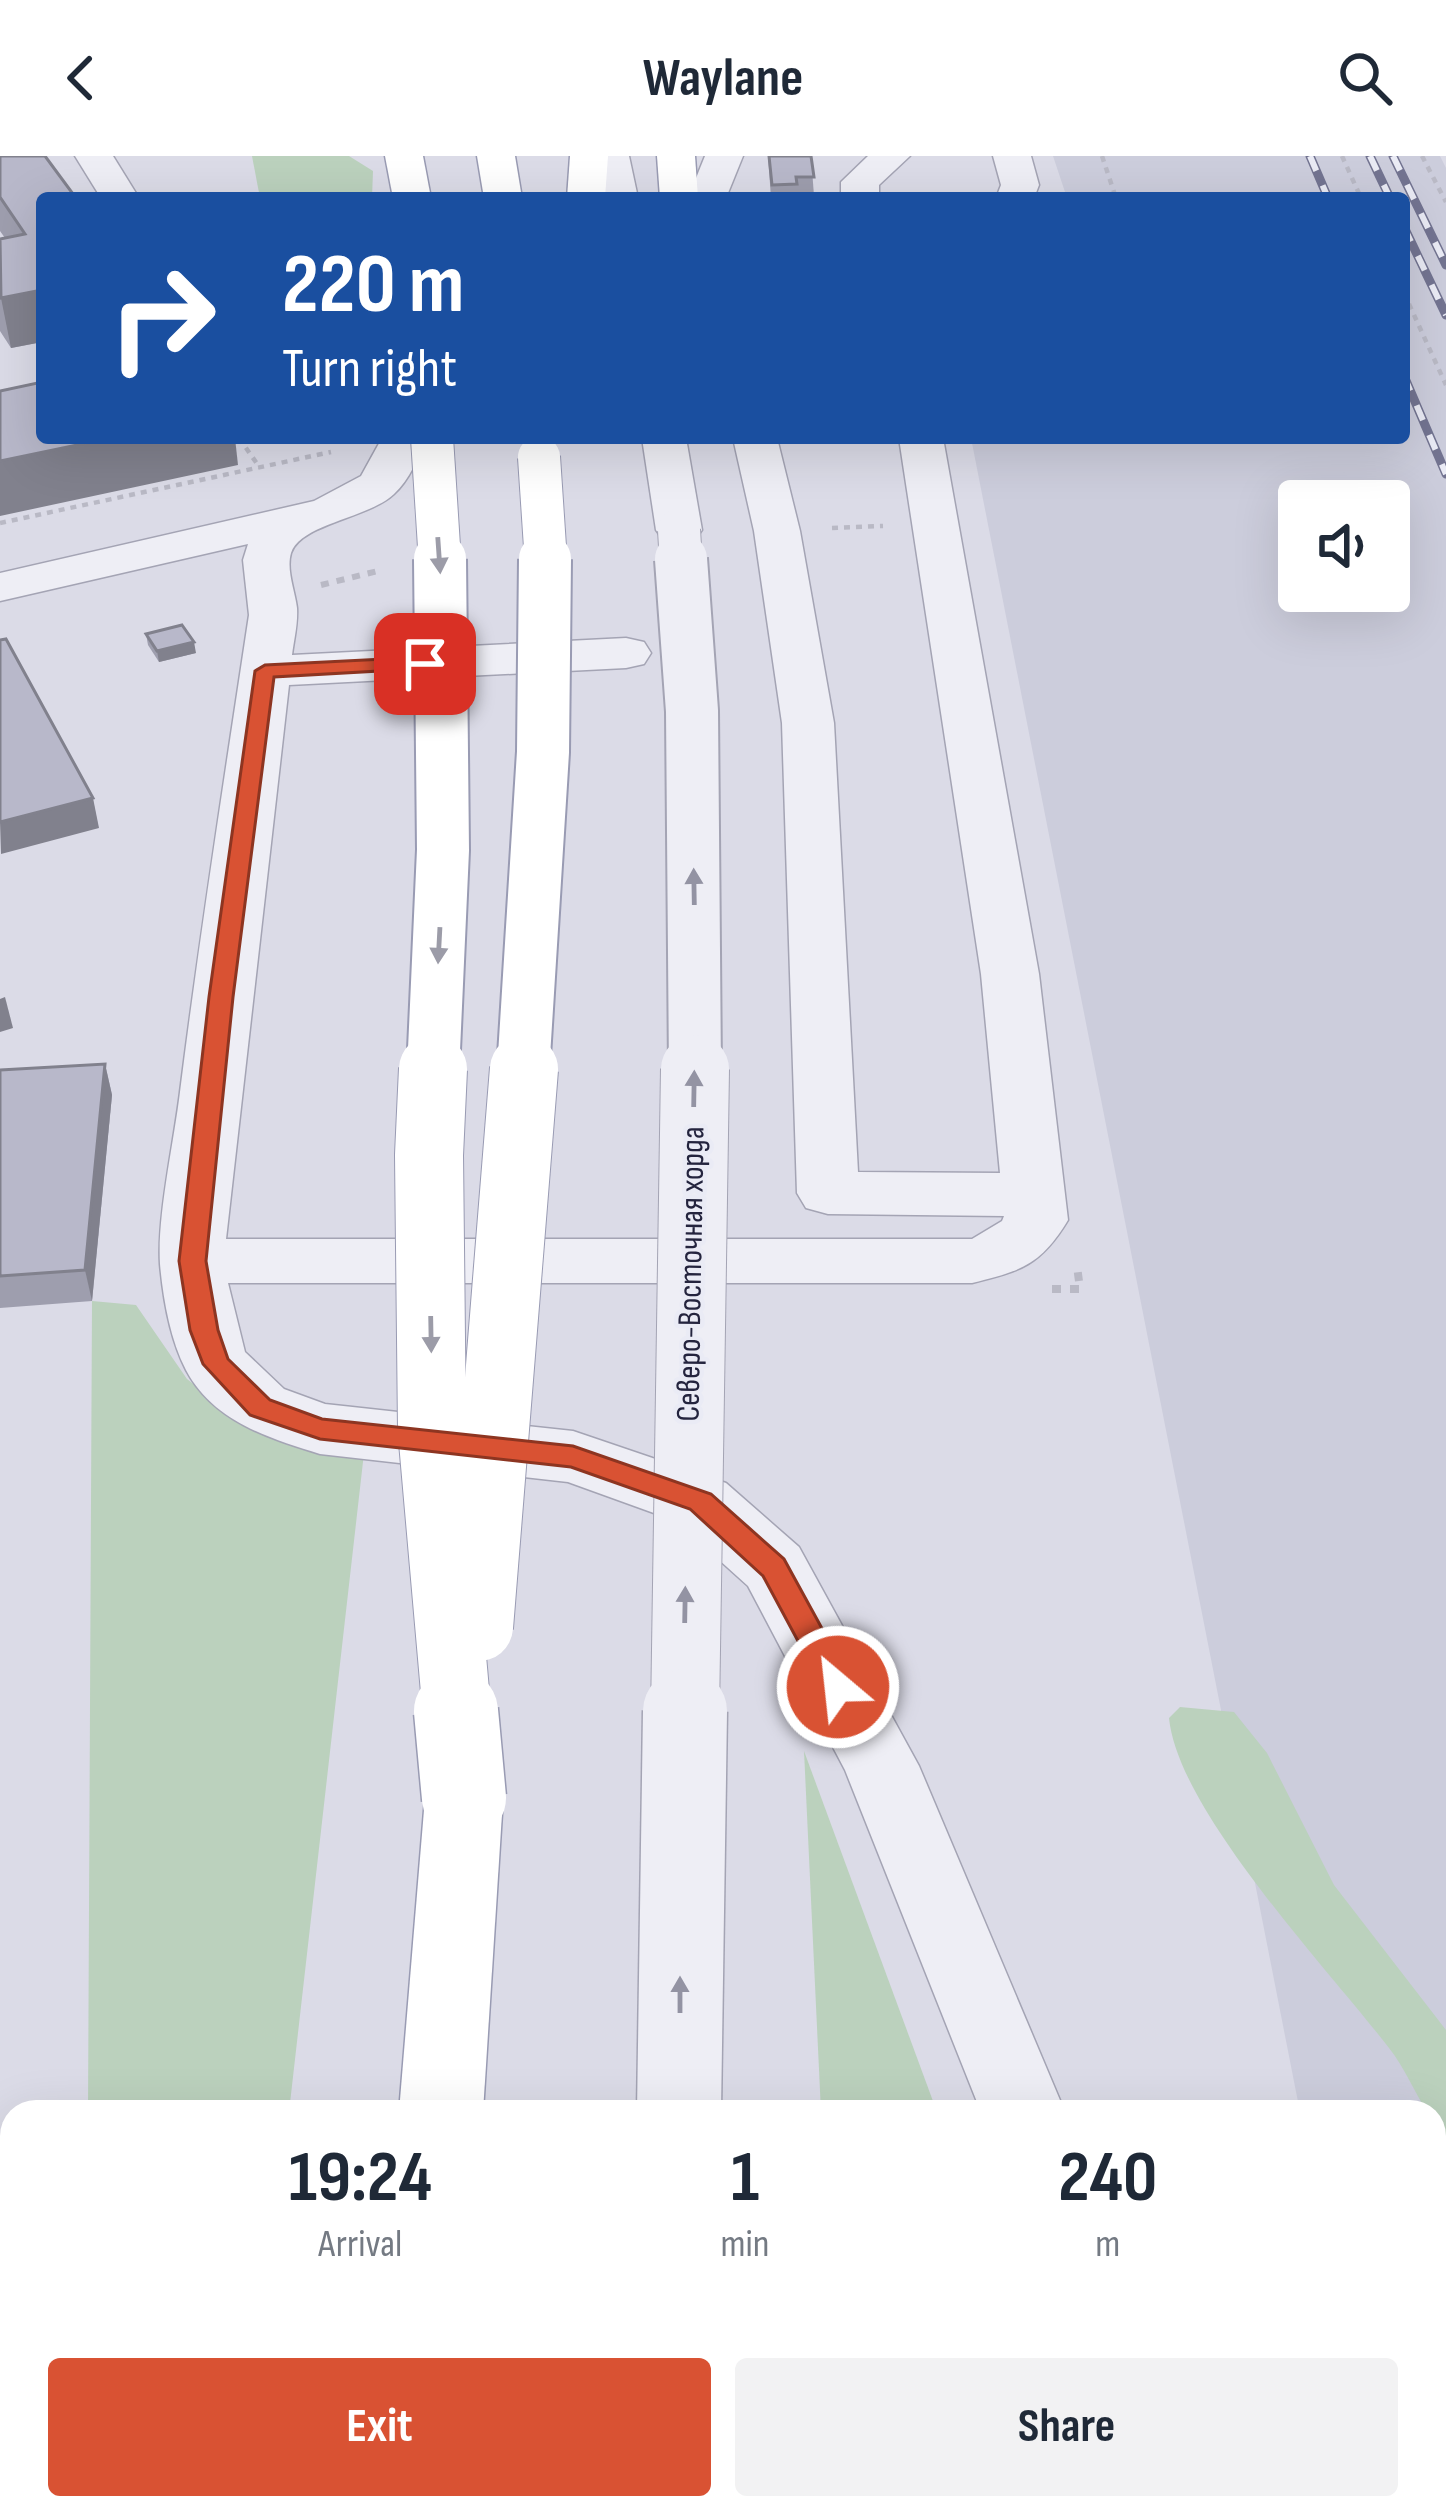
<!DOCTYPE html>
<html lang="en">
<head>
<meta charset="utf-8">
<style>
  :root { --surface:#fff; --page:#f2f2f3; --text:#1f2937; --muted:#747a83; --accent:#d95233 }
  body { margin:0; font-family:"Sofia Sans Condensed",sans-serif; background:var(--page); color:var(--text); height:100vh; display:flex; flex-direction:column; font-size:45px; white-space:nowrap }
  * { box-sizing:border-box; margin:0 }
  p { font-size:39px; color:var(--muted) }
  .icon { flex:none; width:66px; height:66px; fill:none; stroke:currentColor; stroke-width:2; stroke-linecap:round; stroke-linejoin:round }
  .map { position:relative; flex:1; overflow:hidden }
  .side { position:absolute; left:0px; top:1944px; width:1446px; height:420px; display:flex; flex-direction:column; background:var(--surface); border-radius:36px 36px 0 0; box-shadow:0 12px 48px #0002 }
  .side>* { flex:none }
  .top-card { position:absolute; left:36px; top:36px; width:1374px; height:252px; border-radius:12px; box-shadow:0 12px 48px #0002; background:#1a4fa0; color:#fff; overflow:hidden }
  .controls { position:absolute; left:1278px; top:324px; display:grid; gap:24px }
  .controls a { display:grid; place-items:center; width:132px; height:132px; border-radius:12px; background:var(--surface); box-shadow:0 12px 48px #0002; font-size:60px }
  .pin { position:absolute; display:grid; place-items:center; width:102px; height:102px; color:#fff; margin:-51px; border-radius:24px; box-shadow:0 6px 18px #0006 }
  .me { position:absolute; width:132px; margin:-66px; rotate:332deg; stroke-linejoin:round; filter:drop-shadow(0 0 9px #0008) }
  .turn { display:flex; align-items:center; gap:42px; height:252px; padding:0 48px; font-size:54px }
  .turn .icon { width:156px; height:156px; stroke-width:2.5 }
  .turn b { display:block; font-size:84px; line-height:102px }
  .eta { display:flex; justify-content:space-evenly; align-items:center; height:204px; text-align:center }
  .eta b { font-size:72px; font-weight:700; line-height:84px }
  .primary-button { display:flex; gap:24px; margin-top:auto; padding:24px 48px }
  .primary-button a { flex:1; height:138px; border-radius:12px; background:var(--accent); color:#fff; font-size:48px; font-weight:700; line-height:138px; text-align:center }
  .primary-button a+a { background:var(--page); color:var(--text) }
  header { display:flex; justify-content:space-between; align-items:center; height:156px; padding:0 48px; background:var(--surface); font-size:54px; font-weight:700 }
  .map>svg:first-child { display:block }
</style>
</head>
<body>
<header><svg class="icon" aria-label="back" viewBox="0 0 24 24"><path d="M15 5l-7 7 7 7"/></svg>Waylane<svg class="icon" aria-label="search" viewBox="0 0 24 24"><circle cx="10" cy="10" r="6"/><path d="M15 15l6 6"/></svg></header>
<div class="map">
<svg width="1446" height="2364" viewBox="0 0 1446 2364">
  <rect width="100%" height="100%" fill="#dbdbe7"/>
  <!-- built -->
  <path fill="#cccddc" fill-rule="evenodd" d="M1053,0H1440L1446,12V2262L1434,2253V1956H1300L971,282H1404V42H1067ZM1299,345H1389V435H1299Z"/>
  <!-- green -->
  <g fill="#bbd1bd">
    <path d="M252,0H349L373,15L372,42H260Z"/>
    <path d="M92,1145L136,1149L187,1223L240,1264L364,1297L289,1956H88Z"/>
    <path d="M1180,1551L1234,1556L1267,1597L1334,1729L1446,1874V1987L1434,1969V1956H1427C1414,1935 1404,1911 1389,1892C1329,1814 1178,1655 1169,1562Z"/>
    <path d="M804,1595L937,1956H821Z"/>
    <path d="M72,2352H253L252,2364H71Z"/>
    <path d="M839,2352H1082L1086,2364H840Z"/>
  </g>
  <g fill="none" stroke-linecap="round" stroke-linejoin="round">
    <!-- minor casing -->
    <g stroke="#a4a4b4" stroke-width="3">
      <g id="minor">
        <path d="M75,0H113L139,42H101Z"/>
        <path d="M591,0H629L638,42H600Z"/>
        <path d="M705,0H743L726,42H688Z"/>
        <path d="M868,0H910L879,29V42H841V26Z"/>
        <path d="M993,0H1031L1039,29L1034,42H996L1001,29Z"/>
        <path d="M382,282H426C418,302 410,323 394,338C369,362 300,368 291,397C286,414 295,435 297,452C298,468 294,483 292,499L626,482L644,486L651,497L644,508L626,512L289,529L226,1083H972L1002,1065L1004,1060L828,1058L806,1052L797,1037L782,567L754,375L733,282H777L800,375L834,567L858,1016L1000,1017L981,818L899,282H943L1039,818L1068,1064C1041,1109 1021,1115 972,1127H228L245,1196L284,1233L325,1248L573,1275L726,1327L799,1391L919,1610L1065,1956H981L845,1614L748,1430L676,1365L568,1326L320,1298C268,1282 213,1265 186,1214C170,1183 163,1142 160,1108C157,1060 174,986 180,936C200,777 225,618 249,459L243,404L248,388L0,445V417L314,345L361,320Z"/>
        <path d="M642,282H686L702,374L695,384L679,388L663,384L656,374Z"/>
        <path d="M634,2352H728L729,2364H635Z"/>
        <path d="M1137,2352H1231L1236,2364H1142Z"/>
      </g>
    </g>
    <!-- major casing -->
    <g stroke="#999bb3" stroke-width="3">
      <g id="major">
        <path d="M385,0H423L431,42H393Z"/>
        <path d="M477,0H515L522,42H484Z"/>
        <path d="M570,0H608L605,42H567Z"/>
        <path d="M657,0H695L698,42H660Z"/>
        <path d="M464,1610L491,1619L503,1642L483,1956H399L425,1642L437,1619Z"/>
        <path d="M369,2352H463L462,2364H368Z"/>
      </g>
    </g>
    <!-- path-far2 -->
    <g stroke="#b9b9c5" stroke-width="4.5" stroke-dasharray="6 6" stroke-linecap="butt">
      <path d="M1102,0L1116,42"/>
      <path d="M1342,0L1361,42"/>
      <path d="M1422,0L1446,46"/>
      <path d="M1404,137L1446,229"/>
      <path d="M239,282L260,312"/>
      <path d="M0,367L331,296"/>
      <path d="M832,372L883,370"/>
    </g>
    <!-- path-far1 -->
    <path stroke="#b9b9c5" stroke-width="6" stroke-dasharray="8 8" stroke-linecap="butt" d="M321,429L382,414"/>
    <!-- path -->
    <path stroke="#b9b9c5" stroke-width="8" stroke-dasharray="9 9" stroke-linecap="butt" d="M1052,1133H1080L1077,1110"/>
    <!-- minor -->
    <use href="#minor" fill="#eeeef5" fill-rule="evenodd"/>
    <!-- major -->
    <use href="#major" fill="#fff" fill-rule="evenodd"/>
    <!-- rail casing -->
    <g stroke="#737491" stroke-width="9">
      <g id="rail">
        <path d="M1310,0L1328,42"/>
        <path d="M1370,0L1390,42"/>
        <path d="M1393,0L1446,109"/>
        <path d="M1404,71L1446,159"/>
        <path d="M1404,220L1446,318"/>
      </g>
    </g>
    <!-- rail -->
    <use href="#rail" stroke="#eaebf5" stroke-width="6" stroke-dasharray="16" stroke-linecap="butt"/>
    <!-- minor-bridge-far3 casing -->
    <g stroke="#a4a4b4" stroke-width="44" stroke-linecap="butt">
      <path id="minor-bridge-far3" d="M679,374L681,406"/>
    </g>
    <!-- minor-bridge-far2 casing -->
    <g stroke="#a4a4b4" stroke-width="56" stroke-linecap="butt">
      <path id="minor-bridge-far2" d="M681,403L692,555L695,916"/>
    </g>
    <!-- minor-bridge-far1 casing -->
    <g stroke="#a4a4b4" stroke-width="70" stroke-linecap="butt">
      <path id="minor-bridge-far1" d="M685,1558L695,913"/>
    </g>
    <!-- minor-bridge casing -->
    <g stroke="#a4a4b4" stroke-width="87" stroke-linecap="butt">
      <path id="minor-bridge" d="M679,1956L685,1555"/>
    </g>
    <!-- major-bridge-far3 casing -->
    <g stroke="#999bb3" stroke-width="44" stroke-linecap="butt">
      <g id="major-bridge-far3">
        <path d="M432,282L440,406"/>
        <path d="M539,301L546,406"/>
      </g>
    </g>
    <!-- major-bridge-far2 casing -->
    <g stroke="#999bb3" stroke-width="56" stroke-linecap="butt">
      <g id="major-bridge-far2">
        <path d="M433,916L443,694L440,403"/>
        <path d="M523,916L543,596L545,403"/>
      </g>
    </g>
    <!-- major-bridge-far1 casing -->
    <g stroke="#999bb3" stroke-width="70" stroke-linecap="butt">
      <g id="major-bridge-far1">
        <path d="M433,913L429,999L432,1274L457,1558"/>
        <path d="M479,1471L524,913"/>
      </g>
    </g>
    <!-- major-bridge casing -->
    <g stroke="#999bb3" stroke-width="87" stroke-linecap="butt">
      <path id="major-bridge" d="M456,1555L464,1642"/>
    </g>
    <!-- minor-bridge-far3 -->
    <use href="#minor-bridge-far3" stroke="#eeeef5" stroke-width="42"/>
    <!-- minor-bridge-far2 -->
    <use href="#minor-bridge-far2" stroke="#eeeef5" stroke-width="52"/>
    <!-- minor-bridge-far1 -->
    <use href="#minor-bridge-far1" stroke="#eeeef5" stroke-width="68"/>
    <!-- minor-bridge -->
    <use href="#minor-bridge" stroke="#eeeef5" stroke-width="84"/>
    <!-- major-bridge-far3 -->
    <use href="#major-bridge-far3" stroke="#fff" stroke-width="42"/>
    <!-- major-bridge-far2 -->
    <use href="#major-bridge-far2" stroke="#fff" stroke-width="52"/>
    <!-- major-bridge-far1 -->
    <use href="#major-bridge-far1" stroke="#fff" stroke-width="68"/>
    <!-- major-bridge -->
    <use href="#major-bridge" stroke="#fff" stroke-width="84"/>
  </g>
  <!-- wall -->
  <g fill="#9e9eae">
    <path d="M0,0L42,42V186L11,192L0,175V83L5,82L0,75Z"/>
    <path d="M768,0H811L814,40L771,42Z"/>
    <path d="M146,478L196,497L159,506L148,489Z"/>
    <path d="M105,908L112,939L92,1145L0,1152V914Z"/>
  </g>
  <!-- shaded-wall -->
  <g fill="#81818d">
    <path d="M42,134V186L11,192L1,142Z"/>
    <path d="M111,282H235L238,309L0,360V305Z"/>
    <path d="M194,486L196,497L159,506L157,495Z"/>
    <path d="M93,642L99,672L1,698L0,666Z"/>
    <path d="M5,841L13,872L0,876V843Z"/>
    <path d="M105,908L112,939L92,1145L85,1114Z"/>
  </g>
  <!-- building -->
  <g fill="#b8b8ca" stroke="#81818d" stroke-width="3">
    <path d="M0,0H45L76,42H42V134L1,142L0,83L25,78L0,41Z"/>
    <path d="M769,0H811L814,21H796L797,28L772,29Z"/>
    <path d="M42,226V282H111L0,305V235Z"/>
    <path d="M182,469L194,486L157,495L146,478Z"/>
    <path d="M6,483L93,642L0,666V484Z"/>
    <path d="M105,908L85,1114L0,1120V914Z"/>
  </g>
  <!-- one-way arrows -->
  <defs><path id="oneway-solid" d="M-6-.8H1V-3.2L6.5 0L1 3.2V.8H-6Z" transform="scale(3)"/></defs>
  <g fill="#9c9ca8">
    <use href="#oneway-solid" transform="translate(439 399) rotate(86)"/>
    <use href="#oneway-solid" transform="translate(439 789) rotate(93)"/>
    <use href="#oneway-solid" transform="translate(431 1178) rotate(89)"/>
  </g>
  <g fill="#9393a3">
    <use href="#oneway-solid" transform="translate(694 731) rotate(-91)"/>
    <use href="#oneway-solid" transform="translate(694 933) rotate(-89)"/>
    <use href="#oneway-solid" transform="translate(685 1449) rotate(-89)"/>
    <use href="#oneway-solid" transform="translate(680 1839) rotate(-90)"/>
  </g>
  <!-- route -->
  <path fill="#d95233" stroke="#8d3521" stroke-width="3" d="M425,501L432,503V512L274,521L233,841L206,1105L218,1174L228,1203L270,1244L322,1263L573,1290L711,1338L784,1403L854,1531L849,1539L838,1543L827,1539L763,1420L690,1353L571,1311L320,1283L250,1259L203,1208L190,1174L179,1105L209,841L255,515L265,509Z"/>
  <g text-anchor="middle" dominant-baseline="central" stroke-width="9" stroke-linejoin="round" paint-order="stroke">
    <!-- street labels -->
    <g font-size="33" fill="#24243e" stroke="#eaebf5">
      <text transform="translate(691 1118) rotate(-89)">Северо-Восточная хорда</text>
    </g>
  </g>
</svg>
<div class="controls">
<a><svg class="icon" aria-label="sound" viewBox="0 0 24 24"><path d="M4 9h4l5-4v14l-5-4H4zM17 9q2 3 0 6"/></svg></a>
</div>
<div class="pin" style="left:425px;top:508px;background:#d93025"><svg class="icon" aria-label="arrive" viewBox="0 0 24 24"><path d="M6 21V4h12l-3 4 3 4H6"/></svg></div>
<svg class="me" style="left:838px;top:1531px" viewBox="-20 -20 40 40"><circle r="17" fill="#d95233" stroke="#fff" stroke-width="3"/><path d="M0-11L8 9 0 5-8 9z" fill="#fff"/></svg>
<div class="top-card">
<div class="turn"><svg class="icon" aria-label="right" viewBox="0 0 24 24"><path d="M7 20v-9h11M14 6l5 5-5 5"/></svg><div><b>220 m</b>Turn right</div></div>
</div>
<section class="side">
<div class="eta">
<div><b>19:24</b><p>Arrival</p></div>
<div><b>1</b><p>min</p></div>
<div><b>240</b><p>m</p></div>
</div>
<div class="primary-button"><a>Exit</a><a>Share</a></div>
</section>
</div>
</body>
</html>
